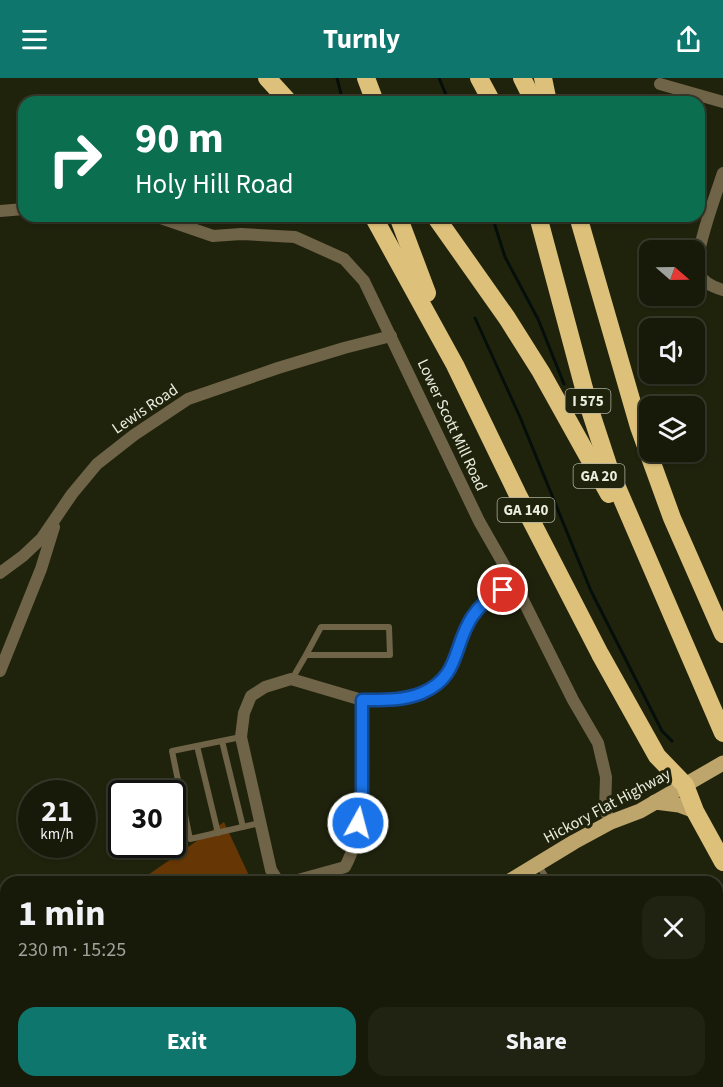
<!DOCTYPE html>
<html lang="en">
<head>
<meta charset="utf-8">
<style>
  :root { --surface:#181a09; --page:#212312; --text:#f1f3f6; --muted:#9fa19c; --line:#36382a; --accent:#0f766e }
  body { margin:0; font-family:"Source Sans 3",sans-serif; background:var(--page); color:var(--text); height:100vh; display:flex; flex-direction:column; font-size:22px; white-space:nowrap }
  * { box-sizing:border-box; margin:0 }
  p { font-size:20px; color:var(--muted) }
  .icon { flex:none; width:33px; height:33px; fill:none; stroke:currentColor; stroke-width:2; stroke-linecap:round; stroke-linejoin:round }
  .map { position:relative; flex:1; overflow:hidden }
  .panel { position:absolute; left:0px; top:798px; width:723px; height:212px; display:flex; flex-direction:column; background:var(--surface); border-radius:18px 18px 0 0; box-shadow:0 2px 4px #0004,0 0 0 2px var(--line) }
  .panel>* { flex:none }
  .hud { position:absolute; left:18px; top:18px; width:687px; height:126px; border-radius:18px; box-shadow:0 2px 4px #0004,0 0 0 2px var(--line); background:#0b6e4f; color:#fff; overflow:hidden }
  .needle { width:39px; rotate:110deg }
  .controls { position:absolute; left:639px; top:162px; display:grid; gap:12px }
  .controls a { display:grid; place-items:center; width:66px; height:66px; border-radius:12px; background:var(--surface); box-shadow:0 2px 4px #0004,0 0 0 2px var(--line); font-size:30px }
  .speed { position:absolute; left:18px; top:702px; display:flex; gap:12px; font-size:30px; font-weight:700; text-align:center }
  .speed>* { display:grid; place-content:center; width:78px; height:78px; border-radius:50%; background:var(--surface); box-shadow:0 2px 4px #0004,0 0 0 2px var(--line); line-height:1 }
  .speed small { font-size:15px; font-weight:400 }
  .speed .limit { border:3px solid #111; border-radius:9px; background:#fff; color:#111 }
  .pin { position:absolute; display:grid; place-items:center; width:51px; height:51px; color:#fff; margin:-26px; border:3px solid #fff; border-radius:50%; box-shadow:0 2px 6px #0007 }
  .me { position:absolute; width:66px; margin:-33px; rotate:7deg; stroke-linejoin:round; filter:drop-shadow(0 0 4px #0008) }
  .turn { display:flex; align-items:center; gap:21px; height:126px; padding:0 18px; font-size:27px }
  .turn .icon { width:78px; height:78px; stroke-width:2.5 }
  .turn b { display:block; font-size:42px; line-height:51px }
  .round { display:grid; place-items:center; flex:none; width:63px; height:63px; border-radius:18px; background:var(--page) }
  .head { display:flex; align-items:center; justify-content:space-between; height:102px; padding:0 18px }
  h1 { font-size:36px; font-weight:700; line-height:45px }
  .button { display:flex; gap:12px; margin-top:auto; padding:12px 18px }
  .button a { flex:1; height:69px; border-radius:18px; background:var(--accent); color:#fff; font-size:24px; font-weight:700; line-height:69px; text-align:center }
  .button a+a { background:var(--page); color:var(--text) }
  header { display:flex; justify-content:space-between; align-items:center; height:78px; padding:0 18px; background:var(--accent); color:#fff; font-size:27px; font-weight:700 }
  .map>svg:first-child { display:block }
</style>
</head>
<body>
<header><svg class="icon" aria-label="menu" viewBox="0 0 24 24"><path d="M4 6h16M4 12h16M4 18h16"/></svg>Turnly<svg class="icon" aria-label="share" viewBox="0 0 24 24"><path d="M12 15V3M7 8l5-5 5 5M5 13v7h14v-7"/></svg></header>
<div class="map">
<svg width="723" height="1009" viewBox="0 0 723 1009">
  <rect width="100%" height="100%" fill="#20230c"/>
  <!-- green -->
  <g fill="#673605">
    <path d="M224,744L252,804H138Z"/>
    <path d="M6,894V1004H472L473,1009H0V899Z"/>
  </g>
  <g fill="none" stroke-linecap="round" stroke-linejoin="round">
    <!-- stream -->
    <g stroke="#040f0c" stroke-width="3">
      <path d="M337,0L343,24"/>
      <path d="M439,0L449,24"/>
      <path d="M492,138L505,179L538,241L564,306"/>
      <path d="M475,240L520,339L591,513L662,653L672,663"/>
      <path d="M717,881L723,880"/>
      <path d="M153,1009L160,1004"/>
    </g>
    <!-- lane -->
    <g stroke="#6f6348" stroke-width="6">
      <path d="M292,601L306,577H390L389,549H321L306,577"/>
      <path d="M241,659L172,673L190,761L260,745"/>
      <path d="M222,663L243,749"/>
      <path d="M197,668L218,755"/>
      <path d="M539,788L549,804"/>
      <path d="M129,1009L143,1004"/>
    </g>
    <!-- street -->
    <g stroke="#6f6348" stroke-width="12">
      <path d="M660,6L723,24"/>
      <path d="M723,95C717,113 693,178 698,194C702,204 713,209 723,212"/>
      <path d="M0,133L24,131"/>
      <path d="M155,138L213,158L241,156L295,159L344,181L364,203L479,443L515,506L573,622L598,665L606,699L605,732L611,744"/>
      <path d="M0,495L23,478L42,460L72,416L97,386L134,357L188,321L278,290L344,270L391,258"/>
      <path d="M0,593L41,491L54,449"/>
      <path d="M362,622C362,674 370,743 345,789L298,802L278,803L271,792L241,659L244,635L251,618L265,609L291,601L362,622L399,621L422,615L440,604L447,597L453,586L465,552L472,539L481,528L492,518L515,506"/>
    </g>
    <!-- primary -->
    <g stroke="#bea56b" stroke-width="15">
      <path d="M655,724L679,727L695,733"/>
      <path d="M508,804L574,764L611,744L640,733L723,685"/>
      <path d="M481,1004L483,1009"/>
    </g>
    <!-- highway -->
    <g stroke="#ddc079" stroke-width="18">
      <path d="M267,0L289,24"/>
      <path d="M366,0L375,24"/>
      <path d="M479,0L492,24"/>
      <path d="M522,0L534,24"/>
      <path d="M543,0L548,24"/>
      <path d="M373,138L455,287L517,415L600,576L657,678L685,707L695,733L723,784"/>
      <path d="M398,138L427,215"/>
      <path d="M435,138L507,240L541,294L609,416"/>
      <path d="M538,138L589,329L610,393L723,655"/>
      <path d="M578,138L639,349L672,440L723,556"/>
    </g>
    <!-- rail -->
    <g stroke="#b4b7a6" stroke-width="3">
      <path d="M717,931L723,930"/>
      <path d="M202,1009L212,1004"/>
    </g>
  </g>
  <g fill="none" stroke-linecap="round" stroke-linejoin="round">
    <!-- route casing -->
    <g stroke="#114b97" stroke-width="15">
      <path id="route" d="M358,745L362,728V622C382,622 403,623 422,615C460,599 453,568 472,539C480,527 491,518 503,512"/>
    </g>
    <!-- route -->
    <use href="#route" stroke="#1a73e8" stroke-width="10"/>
  </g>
  <g text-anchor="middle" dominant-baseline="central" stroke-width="6" stroke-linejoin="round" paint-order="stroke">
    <!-- shield labels -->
    <g fill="#20230c" stroke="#adb09f" stroke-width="1.5">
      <rect x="565.5" y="311" width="45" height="24" rx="4.5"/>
      <rect x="573.5" y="386" width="51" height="24" rx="4.5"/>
      <rect x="497.5" y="420" width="57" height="24" rx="4.5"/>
    </g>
    <g font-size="15" font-weight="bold" fill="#eaedde">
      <text x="588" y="323">I 575</text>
      <text x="599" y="398">GA 20</text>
      <text x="526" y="432">GA 140</text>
    </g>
    <!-- street labels -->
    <g font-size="16" fill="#eaedde" stroke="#20230c">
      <text transform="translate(145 331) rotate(-34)">Lewis Road</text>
      <text transform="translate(452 347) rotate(65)">Lower Scott Mill Road</text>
      <text transform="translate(607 728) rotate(-28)">Hickory Flat Highway</text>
    </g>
  </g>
</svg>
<div class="controls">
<a><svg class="needle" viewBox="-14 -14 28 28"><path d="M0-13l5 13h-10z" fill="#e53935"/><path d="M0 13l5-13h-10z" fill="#9fa19c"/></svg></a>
<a><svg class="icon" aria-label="sound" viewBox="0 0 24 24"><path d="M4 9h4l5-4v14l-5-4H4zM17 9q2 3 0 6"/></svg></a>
<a><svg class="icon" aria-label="layers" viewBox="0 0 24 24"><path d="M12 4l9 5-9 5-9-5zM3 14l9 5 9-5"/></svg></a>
</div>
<div class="speed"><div>21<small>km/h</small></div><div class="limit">30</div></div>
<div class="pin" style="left:503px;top:512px;background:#d93025"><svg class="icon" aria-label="arrive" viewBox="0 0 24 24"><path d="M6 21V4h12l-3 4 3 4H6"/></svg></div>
<svg class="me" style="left:358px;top:745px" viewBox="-20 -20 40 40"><circle r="17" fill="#1a73e8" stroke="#fff" stroke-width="3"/><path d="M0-11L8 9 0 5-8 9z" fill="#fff"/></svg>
<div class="hud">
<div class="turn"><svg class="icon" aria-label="right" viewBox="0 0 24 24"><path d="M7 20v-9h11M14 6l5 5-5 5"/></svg><div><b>90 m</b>Holy Hill Road</div></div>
</div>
<section class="panel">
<div class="head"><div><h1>1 min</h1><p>230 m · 15:25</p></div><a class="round"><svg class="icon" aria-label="close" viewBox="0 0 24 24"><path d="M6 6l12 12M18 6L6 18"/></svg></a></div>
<div class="button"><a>Exit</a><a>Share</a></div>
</section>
</div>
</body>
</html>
